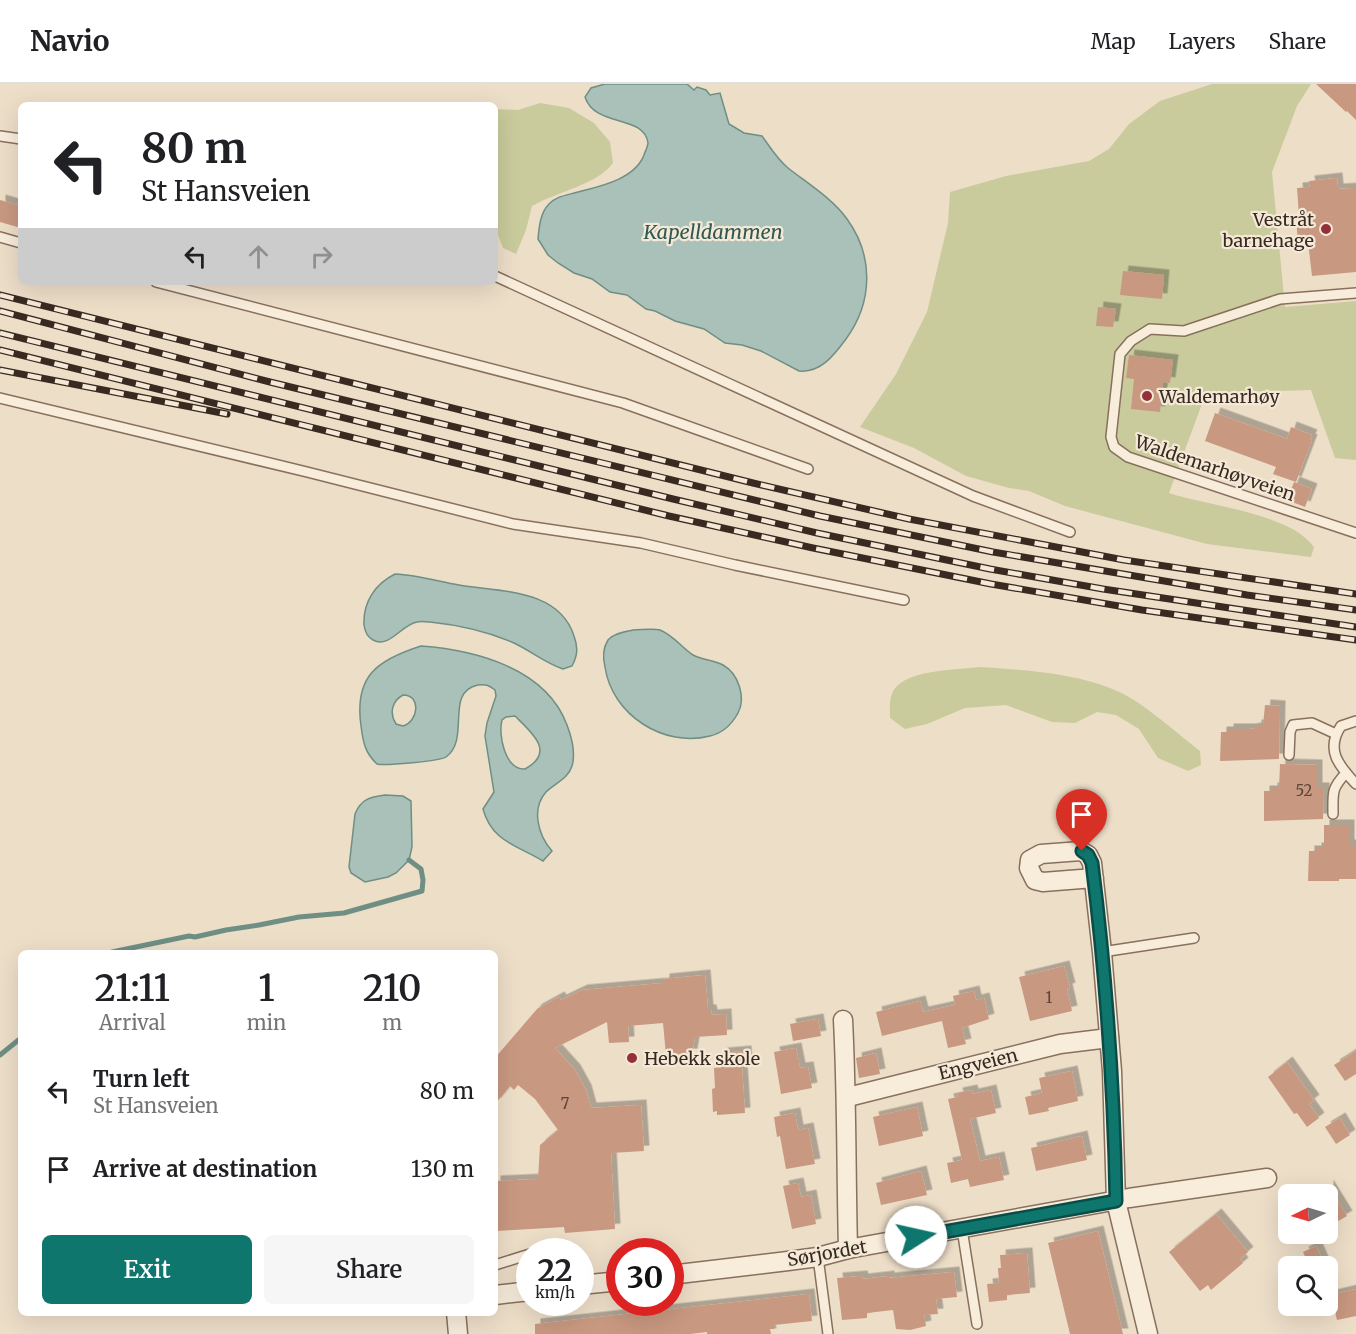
<!DOCTYPE html>
<html lang="en">
<head>
<meta charset="utf-8">
<style>
  :root { --surface:#fff; --page:#f6f6f6; --text:#202124; --muted:#757577; --line:#e0e0e0; --accent:#0f766e }
  body { margin:0; font-family:Merriweather,serif; background:var(--page); color:var(--text); height:100vh; display:flex; flex-direction:column; font-size:22px; white-space:nowrap }
  * { box-sizing:border-box; margin:0 }
  p { font-size:20px; color:var(--muted) }
  .icon { flex:none; width:33px; height:33px; fill:none; stroke:currentColor; stroke-width:2; stroke-linecap:round; stroke-linejoin:round }
  .map { position:relative; flex:1; overflow:hidden }
  .drawer { position:absolute; left:18px; top:866px; width:480px; height:366px; display:flex; flex-direction:column; background:var(--surface); border-radius:9px; box-shadow:0 6px 24px #0002 }
  .drawer>* { flex:none }
  .hud { position:absolute; left:18px; top:18px; width:480px; height:183px; border-radius:9px; box-shadow:0 6px 24px #0002; background:#fff; color:var(--text); overflow:hidden }
  .needle { width:39px; rotate:265deg }
  .fabs { position:absolute; left:1278px; top:1100px; display:grid; gap:12px }
  .fabs a { display:grid; place-items:center; width:60px; height:60px; border-radius:9px; background:var(--surface); box-shadow:0 6px 24px #0002; font-size:30px }
  .speed { position:absolute; left:516px; top:1154px; display:flex; gap:12px; font-size:30px; font-weight:700; text-align:center }
  .speed>* { display:grid; place-content:center; width:78px; height:78px; border-radius:50%; background:var(--surface); box-shadow:0 6px 24px #0002; line-height:1 }
  .speed small { font-size:15px; font-weight:400 }
  .speed .limit { border:9px solid #d22; background:#fff; color:#111 }
  .pin { position:absolute; display:grid; place-items:center; width:51px; height:51px; color:#fff; margin:-62px -26px; border-radius:50% 50% 50% 0; rotate:-45deg; box-shadow:0 0 6px #0007 }
  .pin .icon { rotate:45deg }
  .me { position:absolute; width:66px; margin:-33px; rotate:80deg; stroke-linejoin:round; filter:drop-shadow(0 0 4px #0008) }
  .turn { display:flex; align-items:center; gap:21px; height:126px; padding:0 24px; font-size:27px }
  .turn .icon { width:78px; height:78px; stroke-width:2.5 }
  .turn b { display:block; font-size:42px; line-height:51px }
  .lanes { display:flex; align-items:center; height:57px; padding:0 24px; background:#0003; justify-content:center; gap:30px; direction:ltr }
  .lanes .off { opacity:.35 }
  .eta { display:flex; justify-content:space-evenly; align-items:center; height:102px; text-align:center }
  .eta b { font-size:36px; font-weight:600; line-height:42px }
  .cta { display:flex; gap:12px; margin-top:auto; padding:12px 24px }
  .cta a { flex:1; height:69px; border-radius:9px; background:var(--accent); color:#fff; font-size:24px; font-weight:600; line-height:69px; text-align:center }
  .cta a+a { background:var(--page); color:var(--text) }
  ul { padding:0; list-style:none }
  li { display:flex; align-items:center; gap:18px; height:78px; padding:0 24px }
  li div { flex:1 }
  li b { display:block; font-size:22px }
  li em { font-style:normal }
  header { display:flex; align-items:center; gap:36px; box-sizing:border-box; height:84px; padding:0 30px; background:var(--surface); border-bottom:2px solid var(--line) }
  header strong { font-size:28px }
  nav { display:flex; gap:33px; margin-inline-start:auto; font-size:21px }
  .map>svg:first-child { display:block }
</style>
</head>
<body>
<header>
<strong>Navio</strong>
<nav><a>Map</a><a>Layers</a><a>Share</a></nav>
</header>
<div class="map">
<svg width="1356" height="1250" viewBox="0 0 1356 1250">
  <defs>
    <filter id="shadow"><feDropShadow dx="5.5" dy="-5.5" stdDeviation="0" flood-color="#0004"/></filter>
  </defs>
  <rect width="100%" height="100%" fill="#eddec8"/>
  <!-- green -->
  <g fill="#c9cb9c">
    <path d="M1212,0H1311L1297,22L1272,88L1285,223L1356,217V376L1335,374L1311,306L1206,309L1169,409C1208,422 1290,429 1314,463L1311,473L1207,460L1065,422L1029,407L1009,404L966,392L914,364L860,343L896,290L927,228L948,139L950,108L1006,92L1089,77L1109,65L1129,40L1160,17Z"/>
    <path d="M540,19L569,24L594,39L610,58L613,79C597,101 556,108 532,122L526,146L516,170L503,164L498,151L495,150V25L518,26Z"/>
    <path d="M980,583C1028,586 1093,590 1134,616C1157,631 1178,650 1200,667L1201,681L1188,687L1158,674L1139,645L1116,631L1097,628L1075,639L1052,638L1006,621L965,624L927,640L905,645L890,634C890,627 889,617 892,610C901,585 957,586 980,583Z"/>
  </g>
  <!-- water -->
  <g fill="#a9c1b8" stroke="#6f8f84" stroke-width="1.5" fill-rule="evenodd">
    <path d="M605,0H687L694,6L697,3L706,6L710,11L720,9L729,40L744,49L762,52C770,63 777,75 788,84C807,99 833,115 847,135C874,172 873,218 846,255C834,271 821,289 799,287L761,267L742,261L725,259L704,245L675,237L655,227L646,225L627,211L610,208L592,195L574,189L558,179L548,171L538,155C539,144 540,129 549,120C556,112 568,111 578,108C602,102 638,94 645,68C646,67 648,60 648,59C644,30 595,44 585,13L591,4Z"/>
    <path d="M395,490C417,491 437,497 459,501C498,508 559,504 574,552C578,563 578,571 572,582L563,585C545,579 531,567 514,559C489,548 459,541 430,538C426,538 421,537 417,538C401,541 389,565 373,556C367,553 365,548 364,541C363,518 375,500 395,490Z"/>
    <path d="M633,546C641,546 653,544 660,546C673,551 682,564 693,571C702,576 714,576 723,581C739,590 746,614 738,629C732,640 723,649 710,652C664,664 612,631 605,583C603,575 603,564 608,556C614,549 625,548 633,546Z"/>
    <path d="M421,562C475,566 546,584 567,641C572,654 576,668 572,682C568,695 555,699 546,708C531,725 538,751 552,767L543,777C517,761 492,758 483,725L494,708L485,652L487,639L496,612L495,606C489,601 485,600 478,601C444,608 471,655 446,673C440,677 385,682 377,680C365,669 363,658 361,642C354,592 377,576 421,562ZM403,611C422,611 418,638 403,642L396,640C389,629 392,617 403,611ZM515,632C532,649 556,668 525,685C505,686 498,651 502,636L506,633Z"/>
    <path d="M385,711L403,712L411,717L412,763L409,776L396,789L388,793L365,798L351,789L349,783L355,730C361,715 370,713 385,711Z"/>
  </g>
  <g fill="none" stroke-linecap="round" stroke-linejoin="round">
    <!-- stream -->
    <g stroke="#6f8f84" stroke-width="5">
      <path d="M112,868L189,852L195,853L226,846L259,841L299,833L344,829L422,807L423,796L421,785L409,776"/>
      <path d="M0,971L21,954"/>
    </g>
  </g>
  <!-- building -->
  <g fill="#c99880" filter="url(#shadow)">
    <path d="M1316,0H1356V36L1347,27L1346,28Z"/>
    <path d="M1337,94L1338,105L1356,104V188L1312,192L1308,158L1298,159L1296,133L1299,132L1297,104L1310,103L1309,97Z"/>
    <path d="M0,116L21,122V144L0,138Z"/>
    <path d="M1123,187L1164,191L1162,215L1120,211Z"/>
    <path d="M1098,223L1116,225L1113,243L1096,242Z"/>
    <path d="M1129,271L1173,276L1170,299L1163,298L1160,328L1131,325L1134,295L1126,294Z"/>
    <path d="M1215,329L1287,355L1291,343L1312,351L1310,355L1312,356L1296,398L1273,390L1276,383L1205,357Z"/>
    <path d="M1294,398L1312,405L1305,423L1287,416Z"/>
    <path d="M1265,621L1280,622L1279,675L1220,677L1221,648H1228V645H1250L1256,644V641H1263Z"/>
    <path d="M1280,680L1317,681V704H1324L1323,735L1264,737V707H1272V704H1279Z"/>
    <path d="M1324,741H1349V761H1356V795H1339V797H1308L1309,767H1316V764H1324Z"/>
    <path d="M1064,882L1070,904L1067,905L1072,927L1030,937L1019,893Z"/>
    <path d="M705,891L708,926H711L712,931L726,930L727,951L695,953L692,970L666,971L663,939L628,942L629,958L609,959L607,938L555,964L575,986L586,1006L591,1024L641,1021L644,1067L611,1069L615,1145L565,1149L564,1143L495,1147V1097L538,1095L540,1061L558,1046L535,1015L518,1001L514,1006L510,1002L495,1020V974L537,925L559,913L561,916L582,906L664,899V895Z"/>
    <path d="M974,907L976,916L984,914L989,935L962,944L966,960L948,964L942,937L882,952L876,928L920,917L923,928L955,921L953,912Z"/>
    <path d="M818,935L821,952L793,957L790,940Z"/>
    <path d="M796,964L800,984L808,983L812,1004L781,1010L774,968Z"/>
    <path d="M746,967L747,984H742L745,1029L717,1031V1027L713,1028L712,1005L715,1004L714,984L723,983L722,969Z"/>
    <path d="M1356,967V990L1345,997L1334,981Z"/>
    <path d="M876,969L880,990L859,994L856,974Z"/>
    <path d="M1287,978L1314,1016L1309,1020L1319,1034L1307,1043L1297,1029L1294,1030L1268,993Z"/>
    <path d="M1072,987L1078,1017L1048,1024L1049,1027L1029,1031L1025,1013L1042,1009L1039,994Z"/>
    <path d="M972,1006L973,1010L991,1006L996,1029L970,1035L980,1077L999,1073L1004,1096L970,1103L968,1095L951,1099L947,1079L962,1076L948,1015L958,1013L957,1009Z"/>
    <path d="M917,1023L923,1052L879,1062L873,1033Z"/>
    <path d="M795,1029L798,1046L808,1044L815,1080L786,1085L780,1052L777,1053L774,1033Z"/>
    <path d="M1340,1034L1350,1051L1336,1060L1325,1043Z"/>
    <path d="M1082,1052L1087,1076L1036,1087L1031,1064Z"/>
    <path d="M921,1087L927,1111L881,1121L876,1099Z"/>
    <path d="M798,1099L801,1113L811,1111L816,1140L792,1145L783,1102Z"/>
    <path d="M1328,1101L1347,1132L1328,1143Z"/>
    <path d="M1216,1130L1248,1168L1240,1175L1243,1179L1211,1206L1208,1201L1200,1207L1169,1168Z"/>
    <path d="M1098,1147L1123,1250H1070L1048,1159Z"/>
    <path d="M1316,1162L1325,1182H1309L1303,1168Z"/>
    <path d="M1027,1169L1030,1209L1007,1211V1216L989,1218L987,1200L999,1199L998,1184H1001L1000,1171Z"/>
    <path d="M954,1188L957,1213L936,1215L938,1230L924,1231L926,1242L910,1246L896,1245L893,1226L867,1229V1234L842,1236L837,1194L862,1192L863,1195L889,1192V1194Z"/>
    <path d="M1356,1205V1232L1337,1236L1331,1211Z"/>
    <path d="M809,1210L812,1237L774,1241V1245H770L771,1250H707V1248L690,1250H535V1240Z"/>
  </g>
  <g fill="none" stroke-linecap="round" stroke-linejoin="round">
    <!-- lane casing -->
    <g stroke="#88705e" stroke-width="12">
      <g id="lane">
        <path d="M0,52L21,55"/>
        <path d="M0,153L21,159"/>
        <path d="M495,192L973,412L1070,448"/>
        <path d="M156,198L623,319L808,385"/>
        <path d="M1356,209L1280,215L1184,247L1150,245L1131,257L1120,270L1111,353L1114,363L1128,373L1356,449"/>
        <path d="M0,314L307,388L513,440L641,459L735,481L904,516"/>
        <path d="M1356,637L1341,642C1325,666 1339,682 1356,700"/>
        <path d="M1289,671L1290,648L1293,641L1312,639L1336,650"/>
        <path d="M1333,730C1333,709 1331,705 1346,689"/>
        <path d="M1102,868L1194,854"/>
        <path d="M962,1145L977,1240"/>
        <path d="M538,1167L552,1163"/>
        <path d="M818,1173L828,1250"/>
        <path d="M495,1181L530,1170"/>
      </g>
    </g>
    <!-- street casing -->
    <g stroke="#88705e" stroke-width="21">
      <g id="street">
        <path d="M1094,794L1043,798L1035,796L1029,784L1030,776L1041,770L1081,767L1088,771L1092,779L1102,868L1112,987L1116,1117L1148,1250"/>
        <path d="M843,936C847,1012 846,1089 848,1165"/>
        <path d="M848,1013L1060,960L1109,954"/>
        <path d="M670,1191L788,1177L818,1173L848,1165L1129,1114L1267,1094"/>
        <path d="M580,1201L620,1197"/>
        <path d="M495,1211L530,1207"/>
        <path d="M456,1228L458,1250"/>
      </g>
    </g>
    <!-- lane -->
    <use href="#lane" stroke="#f8ecdb" stroke-width="9"/>
    <!-- street -->
    <use href="#street" stroke="#f8ecdb" stroke-width="18"/>
    <!-- rail casing -->
    <g stroke="#392a21" stroke-width="7">
      <g id="rail">
        <path d="M0,211L753,399L909,435L1124,476L1356,510"/>
        <path d="M0,227L270,298L820,432L993,468L1247,511L1356,526"/>
        <path d="M0,249L673,415L817,449L990,485L1103,505L1356,543"/>
        <path d="M0,266L669,432L813,464L991,500L1142,526L1356,556"/>
        <path d="M0,286L227,330"/>
      </g>
    </g>
    <!-- rail -->
    <use href="#rail" stroke="#f4e9d7" stroke-width="4.5" stroke-dasharray="14" stroke-linecap="butt"/>
  </g>
  <g fill="none" stroke-linecap="round" stroke-linejoin="round">
    <!-- route casing -->
    <g stroke="#0a4d48" stroke-width="15">
      <path id="route" d="M916,1153L1116,1117C1114,1004 1106,891 1092,779L1088,771L1082,767"/>
    </g>
    <!-- route -->
    <use href="#route" stroke="#0f766e" stroke-width="10"/>
  </g>
  <!-- markers -->
  <g fill="#94303a" stroke="#f4e9d7" stroke-width="2">
    <circle cx="1326" cy="145" r="6"/>
    <circle cx="1147" cy="312" r="6"/>
    <circle cx="632" cy="974" r="6"/>
  </g>
  <g text-anchor="middle" dominant-baseline="central" stroke-width="4.5" stroke-linejoin="round" paint-order="stroke">
    <!-- number labels -->
    <g font-size="15" fill="#5d4639">
      <text x="1304" y="706">52</text>
      <text x="1049" y="913">1</text>
      <text x="565" y="1019">7</text>
    </g>
    <!-- poi labels -->
    <g font-size="18" fill="#392a21" stroke="#f4e9d7" text-anchor="start">
      <text x="1314" y="135" text-anchor="end">Vestråt<tspan x="1314" dy="21">barnehage</tspan></text>
      <text x="1159" y="312">Waldemarhøy</text>
      <text x="644" y="974">Hebekk skole</text>
    </g>
    <!-- street labels -->
    <g font-size="18" fill="#392a21" stroke="#f4e9d7">
      <text transform="translate(1215 384) rotate(19)">Waldemarhøyveien</text>
      <text transform="translate(978 980) rotate(-14)">Engveien</text>
      <text transform="translate(827 1169) rotate(-10)">Sørjordet</text>
    </g>
    <!-- water labels -->
    <g font-size="20" font-style="italic" fill="#315852" stroke="#f4e9d7">
      <text x="713" y="147">Kapelldammen</text>
    </g>
  </g>
</svg>
<div class="fabs">
<a><svg class="needle" viewBox="-14 -14 28 28"><path d="M0-13l5 13h-10z" fill="#e53935"/><path d="M0 13l5-13h-10z" fill="#757577"/></svg></a>
<a><svg class="icon" aria-label="search" viewBox="0 0 24 24"><circle cx="10" cy="10" r="6"/><path d="M15 15l6 6"/></svg></a>
</div>
<div class="speed"><div>22<small>km/h</small></div><div class="limit">30</div></div>
<div class="pin" style="left:1082px;top:767px;background:#d93025"><svg class="icon" aria-label="arrive" viewBox="0 0 24 24"><path d="M6 21V4h12l-3 4 3 4H6"/></svg></div>
<svg class="me" style="left:916px;top:1153px" viewBox="-20 -20 40 40"><circle r="19" fill="#fff"/><path d="M0-13L10 11 0 6-10 11z" fill="#0f766e"/></svg>
<div class="hud">
<div class="turn"><svg class="icon" aria-label="left" viewBox="0 0 24 24"><path d="M17 20v-9H6M10 6l-5 5 5 5"/></svg><div><b>80 m</b>St Hansveien</div></div>
<div class="lanes"><svg class="icon" aria-label="left" viewBox="0 0 24 24"><path d="M17 20v-9H6M10 6l-5 5 5 5"/></svg><svg class="icon off" aria-label="ahead" viewBox="0 0 24 24"><path d="M12 20V5M6 11l6-6 6 6"/></svg><svg class="icon off" aria-label="right" viewBox="0 0 24 24"><path d="M7 20v-9h11M14 6l5 5-5 5"/></svg></div>
</div>
<section class="drawer">
<div class="eta">
<div><b>21:11</b><p>Arrival</p></div>
<div><b>1</b><p>min</p></div>
<div><b>210</b><p>m</p></div>
</div>
<ul>
<li><svg class="icon" aria-label="left" viewBox="0 0 24 24"><path d="M17 20v-9H6M10 6l-5 5 5 5"/></svg><div><b>Turn left</b><p>St Hansveien</p></div><em>80 m</em></li>
<li><svg class="icon" aria-label="arrive" viewBox="0 0 24 24"><path d="M6 21V4h12l-3 4 3 4H6"/></svg><div><b>Arrive at destination</b></div><em>130 m</em></li>
</ul>
<div class="cta"><a>Exit</a><a>Share</a></div>
</section>
</div>
</body>
</html>
